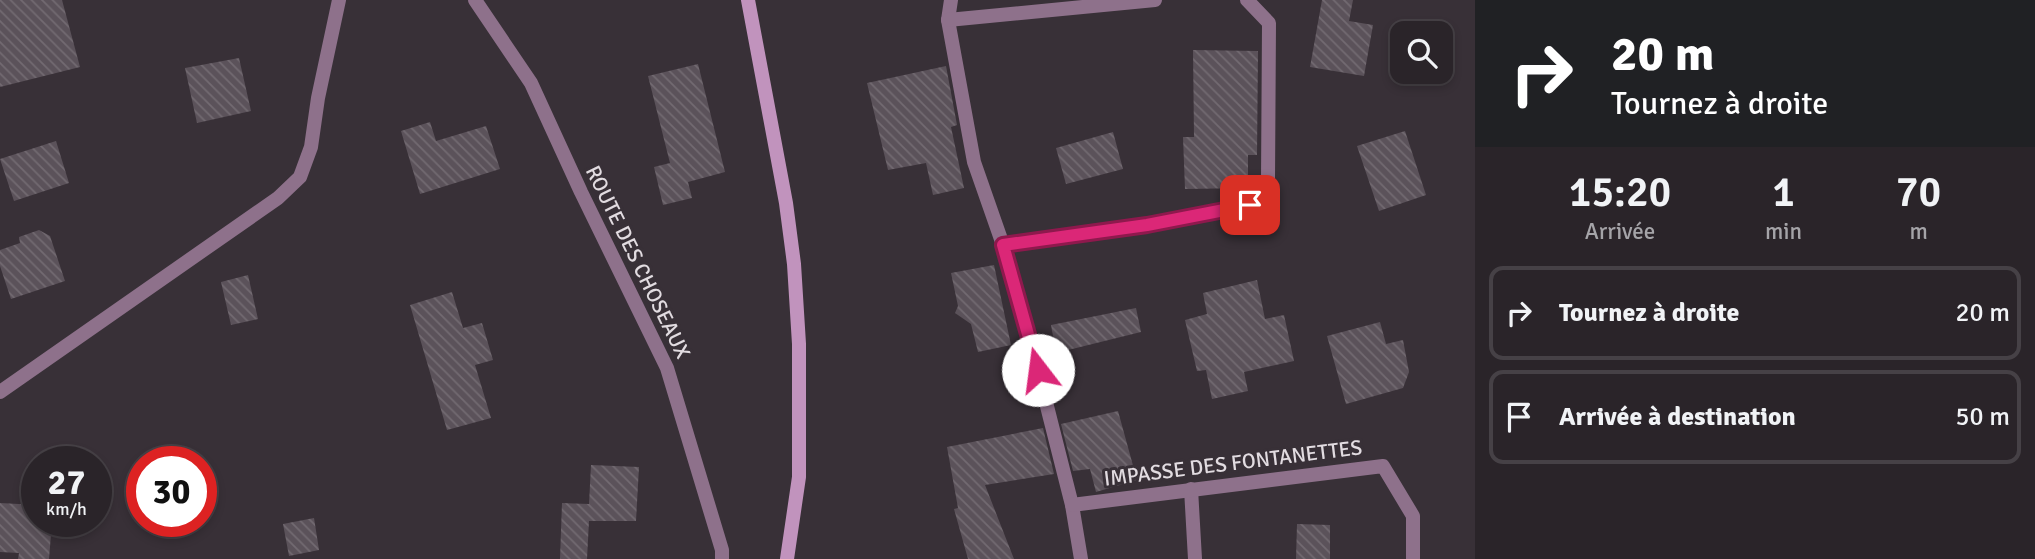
<!DOCTYPE html>
<html lang="fr">
<head>
<meta charset="utf-8">
<style>
  :root { --surface:#2a2429; --page:#363035; --text:#f1f3f6; --muted:#a5a4a8; --line:#464146 }
  body { margin:0; font-family:Signika,sans-serif; background:var(--page); color:var(--text); height:100vh; display:flex; flex-direction:column; font-size:26px; white-space:nowrap }
  * { box-sizing:border-box; margin:0 }
  p { font-size:23px; color:var(--muted) }
  .icon { flex:none; width:38px; height:38px; fill:none; stroke:currentColor; stroke-width:2; stroke-linecap:round; stroke-linejoin:round }
  .map { position:relative; flex:1; overflow:hidden }
  .side { display:flex; flex-direction:column; background:var(--surface); width:560px }
  .side>* { flex:none }
  .banner { background:#202124; color:#fff; overflow:hidden }
  .buttons { position:absolute; left:1390px; top:21px; display:grid; gap:14px }
  .buttons a { display:grid; place-items:center; width:63px; height:63px; border-radius:14px; background:var(--surface); box-shadow:0 4px 10px #0003,0 0 0 2px var(--line); font-size:35px }
  .speed { position:absolute; left:21px; top:446px; display:flex; gap:14px; font-size:35px; font-weight:700; text-align:center }
  .speed>* { display:grid; place-content:center; width:91px; height:91px; border-radius:50%; background:var(--surface); box-shadow:0 4px 10px #0003,0 0 0 2px var(--line); line-height:1 }
  .speed small { font-size:18px; font-weight:400 }
  .speed .limit { border:10px solid #d22; background:#fff; color:#111 }
  .pin { position:absolute; display:grid; place-items:center; width:60px; height:60px; color:#fff; margin:-30px; border-radius:14px; box-shadow:0 4px 10px #0006 }
  .me { position:absolute; width:77px; margin:-38px; rotate:345deg; stroke-linejoin:round; filter:drop-shadow(0 0 5px #0008) }
  .turn { display:flex; align-items:center; gap:24px; height:147px; padding:0 21px; font-size:32px }
  .turn .icon { width:91px; height:91px; stroke-width:2.5 }
  .turn b { display:block; font-size:49px; line-height:60px }
  .eta { display:flex; justify-content:space-evenly; align-items:center; height:119px; text-align:center }
  .eta b { font-size:42px; font-weight:600; line-height:49px }
  ul { padding:0; list-style:none }
  li { display:flex; align-items:center; gap:21px; height:94px; margin:0 14px 10px; padding:0 7px; border:4px solid var(--line); border-radius:14px }
  li div { flex:1 }
  li b { display:block; font-size:26px }
  li em { font-style:normal }
  main { display:flex; flex:1; min-height:0 }
  .map>svg:first-child { display:block }
</style>
</head>
<body>
<main>
<div class="map">
<svg width="1475" height="559" viewBox="0 0 1475 559">
  <defs>
    <pattern id="building-back-hatch" width="6" height="6" patternUnits="userSpaceOnUse" patternTransform="scale(1.75)"><rect width="6" height="6" fill="#5b525a"/><path d="M-1 5l2 2M0 0l6 6M5-1l2 2" fill="none" stroke="#726a71"/></pattern>
  </defs>
  <rect width="100%" height="100%" fill="#383037"/>
  <!-- building -->
  <g fill="url(#building-back-hatch)">
    <path d="M0,0H62L80,67L0,87Z"/>
    <path d="M1322,0H1353L1349,21L1373,25L1364,76L1310,67Z"/>
    <path d="M1193,50L1258,51L1257,155H1248V188L1185,189L1183,137H1194Z"/>
    <path d="M239,58L251,111L197,123L185,68Z"/>
    <path d="M698,64L725,172L688,182L692,198L663,205L654,167L670,163L648,76Z"/>
    <path d="M946,66L957,125L951,127L964,188L933,195L926,163L888,170L867,83Z"/>
    <path d="M430,122L436,141L486,126L500,169L420,194L401,131Z"/>
    <path d="M1405,131L1426,195L1379,211L1357,146Z"/>
    <path d="M1113,132L1123,169L1066,184L1056,148Z"/>
    <path d="M56,141L69,183L14,201L0,159Z"/>
    <path d="M39,230L50,236L65,281L11,299L0,266V250L20,243L19,237Z"/>
    <path d="M994,265L1011,345L978,352L971,324L955,313L958,306L951,273Z"/>
    <path d="M248,275L258,319L231,325L221,282Z"/>
    <path d="M1257,280L1265,319L1284,315L1294,361L1244,372L1248,391L1212,399L1206,370L1197,371L1185,320L1207,314L1203,293Z"/>
    <path d="M452,292L463,328L482,323L493,360L475,365L491,418L447,430L410,305Z"/>
    <path d="M1136,308L1141,332L1056,353L1051,325Z"/>
    <path d="M1380,322L1386,344L1403,340L1409,372L1403,388L1346,404L1327,336Z"/>
    <path d="M1118,411L1137,480L1096,492L1090,469L1073,471L1061,424Z"/>
    <path d="M1043,428L1054,474L985,485L1014,559H968L954,509L958,508L947,447Z"/>
    <path d="M591,465L639,467L636,521H589L587,559H560L562,503L589,504Z"/>
    <path d="M0,503L37,505V522H52L49,559H18L19,553L0,552Z"/>
    <path d="M314,518L319,550L289,556L283,524Z"/>
    <path d="M1297,524L1330,525V559H1296Z"/>
  </g>
  <g fill="none" stroke-linecap="round" stroke-linejoin="round">
    <!-- lane -->
    <path stroke="#8e718b" stroke-width="14" d="M1191,489L1195,559"/>
    <!-- street -->
    <g stroke="#8e718b" stroke-width="14">
      <path d="M475,0L531,83L581,192L667,368L722,550V559"/>
      <path d="M951,0L948,20L974,162L1003,245L1031,343L1072,505L1081,559"/>
      <path d="M948,20L1155,0"/>
      <path d="M1003,245L1147,225L1250,205L1268,180L1269,23L1247,0"/>
      <path d="M0,392L278,198L300,177L311,147L318,98L339,0"/>
      <path d="M1072,505L1383,466L1413,516V559"/>
    </g>
    <!-- secondary -->
    <path stroke="#c193bd" stroke-width="14" d="M748,0L786,203L794,264L799,344V477L787,559"/>
  </g>
  <g fill="none" stroke-linecap="round" stroke-linejoin="round">
    <!-- route casing -->
    <g stroke="#8e194d" stroke-width="18">
      <path id="route" d="M1038,370L1003,245L1147,225L1250,205"/>
    </g>
    <!-- route -->
    <use href="#route" stroke="#db2777" stroke-width="12"/>
  </g>
  <g text-anchor="middle" dominant-baseline="central" stroke-width="6" stroke-linejoin="round" paint-order="stroke">
    <!-- street labels -->
    <g font-size="21" fill="#e2dce1" stroke="#383037">
      <text transform="translate(638 262) rotate(64)">ROUTE DES CHOSEAUX</text>
      <text transform="translate(1233 463) rotate(-7)">IMPASSE DES FONTANETTES</text>
    </g>
  </g>
</svg>
<div class="buttons">
<a><svg class="icon" aria-label="search" viewBox="0 0 24 24"><circle cx="10" cy="10" r="6"/><path d="M15 15l6 6"/></svg></a>
</div>
<div class="speed"><div>27<small>km/h</small></div><div class="limit">30</div></div>
<div class="pin" style="left:1250px;top:205px;background:#d93025"><svg class="icon" aria-label="arrive" viewBox="0 0 24 24"><path d="M6 21V4h12l-3 4 3 4H6"/></svg></div>
<svg class="me" style="left:1038px;top:370px" viewBox="-20 -20 40 40"><circle r="19" fill="#fff"/><path d="M0-13L10 11 0 6-10 11z" fill="#db2777"/></svg>
</div>
<section class="side">
<div class="banner">
<div class="turn"><svg class="icon" aria-label="right" viewBox="0 0 24 24"><path d="M7 20v-9h11M14 6l5 5-5 5"/></svg><div><b>20 m</b>Tournez à droite</div></div>
</div>
<div class="eta">
<div><b>15:20</b><p>Arrivée</p></div>
<div><b>1</b><p>min</p></div>
<div><b>70</b><p>m</p></div>
</div>
<ul>
<li><svg class="icon" aria-label="right" viewBox="0 0 24 24"><path d="M7 20v-9h11M14 6l5 5-5 5"/></svg><div><b>Tournez à droite</b></div><em>20 m</em></li>
<li><svg class="icon" aria-label="arrive" viewBox="0 0 24 24"><path d="M6 21V4h12l-3 4 3 4H6"/></svg><div><b>Arrivée à destination</b></div><em>50 m</em></li>
</ul>
</section>
</main>
</body>
</html>
